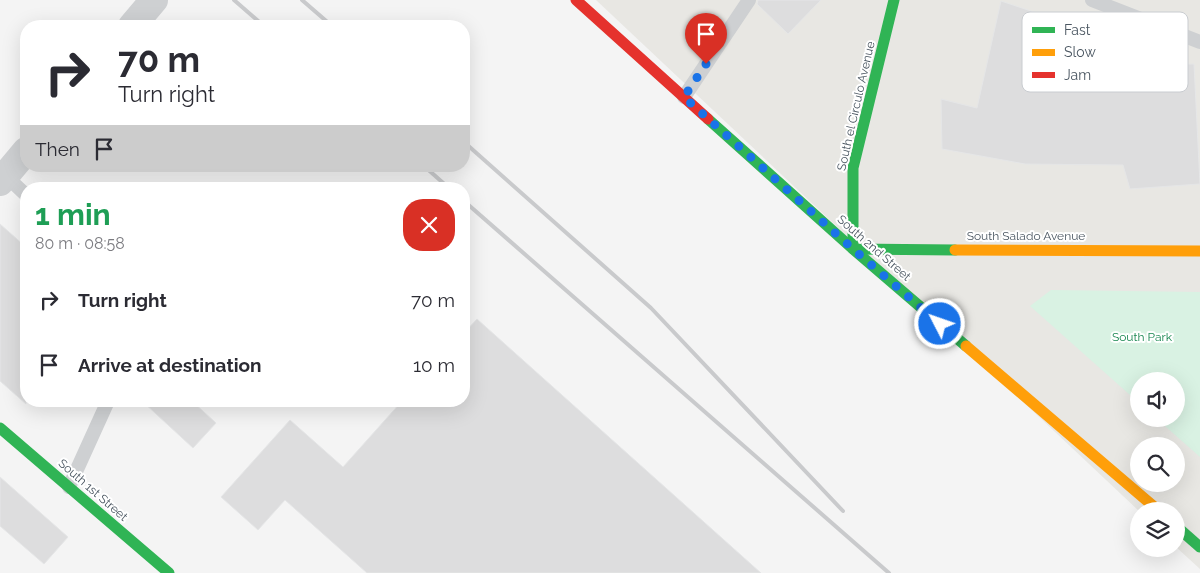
<!DOCTYPE html>
<html lang="en">
<head>
<meta charset="utf-8">
<style>
  :root { --surface:#fff; --page:#f7f7f7; --text:#2b2b33; --muted:#7c7c81 }
  body { margin:0; font-family:Raleway,sans-serif; background:var(--page); color:var(--text); height:100vh; display:flex; flex-direction:column; font-size:19px; white-space:nowrap }
  * { box-sizing:border-box; margin:0 }
  p { font-size:16px; color:var(--muted) }
  .icon { flex:none; width:28px; height:28px; fill:none; stroke:currentColor; stroke-width:2; stroke-linecap:round; stroke-linejoin:round }
  .map { position:relative; flex:1; overflow:hidden }
  .sheet { position:absolute; left:20px; top:182px; width:450px; height:225px; display:flex; flex-direction:column; background:var(--surface); border-radius:20px; box-shadow:0 5px 20px #0002 }
  .sheet>* { flex:none }
  .guide { position:absolute; left:20px; top:20px; width:450px; height:152px; border-radius:20px; box-shadow:0 5px 20px #0002; background:#fff; color:var(--text); overflow:hidden }
  .tools { position:absolute; left:1130px; top:372px; display:grid; gap:10px }
  .tools a { display:grid; place-items:center; width:55px; height:55px; border-radius:50%; background:var(--surface); box-shadow:0 5px 20px #0002; font-size:25px }
  .pin { position:absolute; display:grid; place-items:center; width:42px; height:42px; color:#fff; margin:-51px -21px; border-radius:50% 50% 50% 0; rotate:-45deg; box-shadow:0 0 5px #0007 }
  .pin .icon { rotate:45deg }
  .me { position:absolute; width:55px; margin:-28px; rotate:311deg; stroke-linejoin:round; filter:drop-shadow(0 0 4px #0008) }
  .turn { display:flex; align-items:center; gap:18px; height:105px; padding:0 15px; font-size:22px }
  .turn .icon { width:65px; height:65px; stroke-width:2.5 }
  .turn b { display:block; font-size:35px; line-height:42px }
  .then { display:flex; align-items:center; height:48px; padding:0 15px; background:#0003; gap:10px; font-size:19px }
  .round { display:grid; place-items:center; flex:none; width:52px; height:52px; border-radius:20px; background:var(--page) }
  .head { display:flex; align-items:center; justify-content:space-between; height:85px; padding:0 15px }
  h1 { font-size:30px; font-weight:700; line-height:38px; color:#1e9e55 }
  ul { padding:0; list-style:none }
  li { display:flex; align-items:center; gap:15px; height:65px; padding:0 15px }
  li div { flex:1 }
  li b { display:block; font-size:19px }
  li em { font-style:normal }
  .map>svg:first-child { display:block }
</style>
</head>
<body>
<div class="map">
<svg width="1200" height="573" viewBox="0 0 1200 573">
  <rect width="100%" height="100%" fill="#f4f4f4"/>
  <!-- commercial -->
  <path fill="#e8e7e3" fill-rule="evenodd" d="M596,0H1200V569L1176,547V511H1139ZM1139,381H1176V419H1139ZM1139,446H1176V484H1139Z"/>
  <!-- green -->
  <path fill="#d9f2e3" d="M1051,290L1200,292V457L1157,419H1176V381H1139V403L1030,306Z"/>
  <!-- building -->
  <g fill="#ddddde" stroke="#e5e6e7">
    <path d="M758,0H821L788,34L757,4Z"/>
    <path d="M1001,1L1097,33L1092,65L1194,64L1200,184L1130,189L1123,165L1025,164L942,149L941,99L977,108Z"/>
    <path d="M0,224L26,247V404L0,381Z"/>
    <path d="M477,319L761,573H367L285,500L258,530L221,497L290,420L343,467L402,401H464V333Z"/>
    <path d="M142,401H192L216,423L193,448Z"/>
    <path d="M0,477L68,537L44,564L0,526Z"/>
  </g>
  <g fill="none" stroke-linecap="round" stroke-linejoin="round">
    <!-- lane -->
    <g stroke="#ced0d2" stroke-width="14">
      <path d="M1092,0L1200,42"/>
      <path d="M684,97L749,0"/>
      <path d="M6,176L26,195"/>
      <path d="M69,487L108,401"/>
    </g>
    <!-- street -->
    <g stroke="#ced0d2" stroke-width="28">
      <path d="M132,26L154,0"/>
      <path d="M0,182L26,151"/>
    </g>
    <!-- fast -->
    <g stroke="#30b455" stroke-width="11">
      <path d="M894,0L853,168V249L955,250"/>
      <path d="M708,119L853,249L966,346"/>
      <path d="M0,428L169,573"/>
      <path d="M1176,526L1200,547"/>
    </g>
    <!-- slow -->
    <g stroke="#ff9f0a" stroke-width="11">
      <path d="M955,250L1200,251"/>
      <path d="M966,346L1159,511"/>
    </g>
    <!-- jam -->
    <path stroke="#e5322d" stroke-width="11" d="M576,0L708,119"/>
    <!-- rail -->
    <g stroke="#c9cacc" stroke-width="4">
      <path d="M234,0L264,26"/>
      <path d="M302,0L332,26"/>
      <path d="M464,142L651,308L843,511"/>
      <path d="M424,166L450,189"/>
      <path d="M464,201L889,573"/>
    </g>
  </g>
  <g fill="none" stroke-linecap="round" stroke-linejoin="round">
    <!-- route -->
    <path stroke="#1a73e8" stroke-width="9" stroke-dasharray="0 16.2" d="M706,64L684,97L853,249L940,324"/>
  </g>
  <g text-anchor="middle" dominant-baseline="central" stroke-width="4" stroke-linejoin="round" paint-order="stroke">
    <!-- street labels -->
    <g font-size="12" fill="#4a5661" stroke="#fff">
      <text transform="translate(856 106) rotate(-77)">South el Circulo Avenue</text>
      <text x="1026" y="236">South Salado Avenue</text>
      <text transform="translate(874 248) rotate(41)">South 2nd Street</text>
      <text transform="translate(93 490) rotate(41)">South 1st Street</text>
    </g>
    <!-- park labels -->
    <g font-size="12" fill="#17864f" stroke="#fff">
      <text x="1142" y="337">South Park</text>
    </g>
  </g>
  <!-- legend -->
  <rect x="1022" y="12" width="166" height="80" rx="8" fill="#fff" stroke="#c9ccd0" stroke-width="1"/>
  <rect x="1032" y="27" width="23" height="6" fill="#30b455"/>
  <rect x="1032" y="49" width="23" height="7" fill="#ff9f0a"/>
  <rect x="1032" y="72" width="23" height="6" fill="#e5322d"/>
  <g font-size="14" fill="#4a5661">
    <text x="1064" y="35">Fast</text>
    <text x="1064" y="57">Slow</text>
    <text x="1064" y="80">Jam</text>
  </g>
</svg>
<div class="tools">
<a><svg class="icon" aria-label="sound" viewBox="0 0 24 24"><path d="M4 9h4l5-4v14l-5-4H4zM17 9q2 3 0 6"/></svg></a>
<a><svg class="icon" aria-label="search" viewBox="0 0 24 24"><circle cx="10" cy="10" r="6"/><path d="M15 15l6 6"/></svg></a>
<a><svg class="icon" aria-label="layers" viewBox="0 0 24 24"><path d="M12 4l9 5-9 5-9-5zM3 14l9 5 9-5"/></svg></a>
</div>
<div class="pin" style="left:706px;top:64px;background:#d93025"><svg class="icon" aria-label="arrive" viewBox="0 0 24 24"><path d="M6 21V4h12l-3 4 3 4H6"/></svg></div>
<svg class="me" style="left:940px;top:324px" viewBox="-20 -20 40 40"><circle r="17" fill="#1a73e8" stroke="#fff" stroke-width="3"/><path d="M0-11L8 9 0 5-8 9z" fill="#fff"/></svg>
<div class="guide">
<div class="turn"><svg class="icon" aria-label="right" viewBox="0 0 24 24"><path d="M7 20v-9h11M14 6l5 5-5 5"/></svg><div><b>70 m</b>Turn right</div></div>
<div class="then">Then<svg class="icon" aria-label="arrive" viewBox="0 0 24 24"><path d="M6 21V4h12l-3 4 3 4H6"/></svg></div>
</div>
<section class="sheet">
<div class="head"><div><h1>1 min</h1><p>80 m · 08:58</p></div><a class="round" style="background:#d93025;color:#fff"><svg class="icon" aria-label="close" viewBox="0 0 24 24"><path d="M6 6l12 12M18 6L6 18"/></svg></a></div>
<ul>
<li><svg class="icon" aria-label="right" viewBox="0 0 24 24"><path d="M7 20v-9h11M14 6l5 5-5 5"/></svg><div><b>Turn right</b></div><em>70 m</em></li>
<li><svg class="icon" aria-label="arrive" viewBox="0 0 24 24"><path d="M6 21V4h12l-3 4 3 4H6"/></svg><div><b>Arrive at destination</b></div><em>10 m</em></li>
</ul>
</section>
</div>
</body>
</html>
